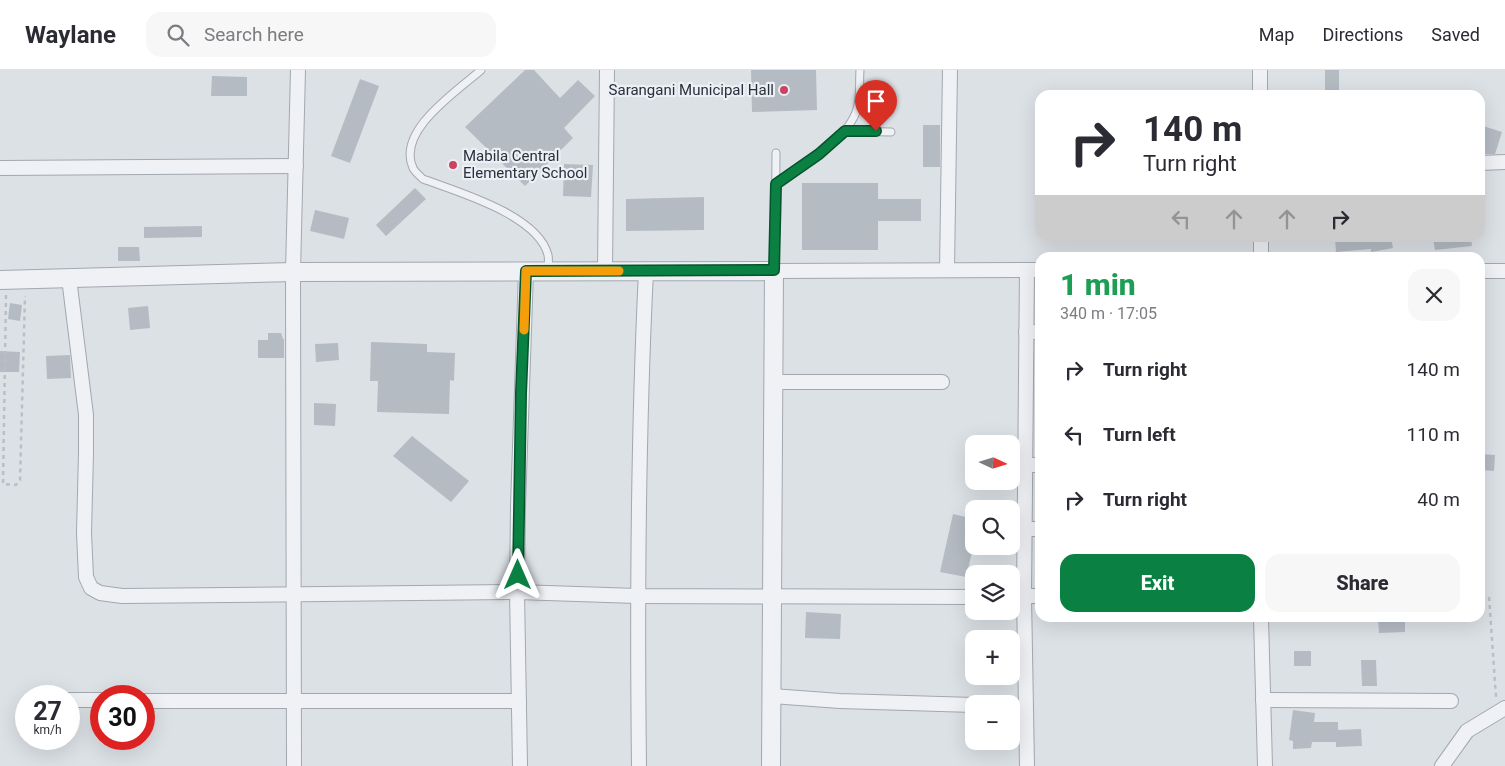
<!DOCTYPE html>
<html lang="en">
<head>
<meta charset="utf-8">
<style>
  :root { --surface:#fff; --page:#f7f7f7; --text:#2b2b33; --muted:#7c7c81; --line:#e1e1e2; --accent:#0b8043 }
  body { margin:0; font-family:Roboto,sans-serif; background:var(--page); color:var(--text); height:100vh; display:flex; flex-direction:column; font-size:19px; white-space:nowrap }
  * { box-sizing:border-box; margin:0 }
  p { font-size:16px; color:var(--muted) }
  .icon { flex:none; width:28px; height:28px; fill:none; stroke:currentColor; stroke-width:2; stroke-linecap:round; stroke-linejoin:round }
  .map { position:relative; flex:1; overflow:hidden }
  .drawer { position:absolute; left:1035px; top:182px; width:450px; height:370px; display:flex; flex-direction:column; background:var(--surface); border-radius:15px; box-shadow:0 5px 20px #0002 }
  .drawer>* { flex:none }
  .top-card { position:absolute; left:1035px; top:20px; width:450px; height:152px; border-radius:15px; box-shadow:0 5px 20px #0002; background:#fff; color:var(--text); overflow:hidden }
  .needle { width:32px; rotate:94deg }
  .controls { position:absolute; left:965px; top:365px; display:grid; gap:10px }
  .controls a { display:grid; place-items:center; width:55px; height:55px; border-radius:10px; background:var(--surface); box-shadow:0 5px 20px #0002; font-size:25px }
  .speed { position:absolute; left:15px; top:615px; display:flex; gap:10px; font-size:25px; font-weight:700; text-align:center }
  .speed>* { display:grid; place-content:center; width:65px; height:65px; border-radius:50%; background:var(--surface); box-shadow:0 5px 20px #0002; line-height:1 }
  .speed small { font-size:12px; font-weight:400 }
  .speed .limit { border:8px solid #d22; background:#fff; color:#111 }
  .pin { position:absolute; display:grid; place-items:center; width:42px; height:42px; color:#fff; margin:-51px -21px; border-radius:50% 50% 50% 0; rotate:-45deg; box-shadow:0 0 5px #0007 }
  .pin .icon { rotate:45deg }
  .me { position:absolute; width:55px; margin:-28px; rotate:0deg; stroke-linejoin:round; filter:drop-shadow(0 0 4px #0008) }
  .turn { display:flex; align-items:center; gap:18px; height:105px; padding:0 25px; font-size:22px }
  .turn .icon { width:65px; height:65px; stroke-width:2.5 }
  .turn b { display:block; font-size:35px; line-height:42px }
  .lanes { display:flex; align-items:center; height:48px; padding:0 25px; background:#0003; justify-content:center; gap:25px; direction:ltr }
  .lanes .off { opacity:.35 }
  .round { display:grid; place-items:center; flex:none; width:52px; height:52px; border-radius:15px; background:var(--page) }
  .summary { display:flex; align-items:center; justify-content:space-between; height:85px; padding:0 25px }
  h1 { font-size:30px; font-weight:800; line-height:38px; color:#1e9e55 }
  .primary-button { display:flex; gap:10px; margin-top:auto; padding:10px 25px }
  .primary-button a { flex:1; height:58px; border-radius:15px; background:var(--accent); color:#fff; font-size:20px; font-weight:800; line-height:58px; text-align:center }
  .primary-button a+a { background:var(--page); color:var(--text) }
  ul { padding:0; list-style:none }
  li { display:flex; align-items:center; gap:15px; height:65px; padding:0 25px }
  li div { flex:1 }
  li b { display:block; font-size:19px }
  li em { font-style:normal }
  header { display:flex; align-items:center; gap:30px; box-sizing:border-box; height:70px; padding:0 25px; background:var(--surface); border-bottom:1px solid var(--line) }
  header strong { font-size:24px }
  nav { display:flex; gap:28px; margin-inline-start:auto; font-size:18px }
  .search { width:350px; height:45px; background:var(--page); display:flex; align-items:center; gap:12px; box-sizing:border-box; padding:0 18px; border-radius:15px; color:var(--muted); font-size:19px }
  .map>svg:first-child { display:block }
</style>
</head>
<body>
<header>
<strong>Waylane</strong>
<div class="search"><svg class="icon" aria-label="search" viewBox="0 0 24 24"><circle cx="10" cy="10" r="6"/><path d="M15 15l6 6"/></svg>Search here</div>
<nav><a>Map</a><a>Directions</a><a>Saved</a></nav>
</header>
<div class="map">
<svg width="1505" height="696" viewBox="0 0 1505 696">
  <rect width="100%" height="100%" fill="#dce1e6"/>
  <!-- building -->
  <g fill="#b4bbc3">
    <path d="M525,0H534L560,28L578,10L595,26L564,58L573,68L525,116L465,57Z"/>
    <path d="M751,0H816L817,40L752,42Z"/>
    <rect x="1325" y="0" width="14" height="25"/>
    <path d="M212,6L247,7V26H211Z"/>
    <path d="M360,9L379,16L350,93L331,86Z"/>
    <rect x="923" y="55" width="17" height="42"/>
    <path d="M1480,55L1502,62L1495,84H1480Z"/>
    <path d="M564,94L593,95L591,127L563,126Z"/>
    <path d="M802,113H878V129H921V151H878V180H802Z"/>
    <path d="M415,118L426,129L386,166L376,155Z"/>
    <path d="M704,127V160L626,161V129Z"/>
    <path d="M315,140L349,148L344,169L310,161Z"/>
    <path d="M202,156V167L144,168V157Z"/>
    <path d="M1335,168H1391L1393,178L1371,182V179L1336,182Z"/>
    <path d="M1433,168H1471L1472,176L1435,180Z"/>
    <path d="M118,177H139L140,191H118Z"/>
    <path d="M10,233L22,235L20,251L8,249Z"/>
    <path d="M148,236L150,258L130,260L128,238Z"/>
    <path d="M268,263H281L283,269H284V288H258V270H268Z"/>
    <path d="M371,272L427,274V282L455,283L454,311L450,310L449,344L377,342L378,311H370Z"/>
    <path d="M338,273L339,290L316,292L315,274Z"/>
    <path d="M0,281L20,282L19,302H0Z"/>
    <path d="M70,285L71,308L47,309L46,286Z"/>
    <path d="M314,333L336,334L335,356L314,355Z"/>
    <path d="M412,366L469,411L451,432L393,386Z"/>
    <path d="M1480,384L1495,385L1494,401L1480,400Z"/>
    <path d="M953,444L974,449V474L966,507L940,502Z"/>
    <path d="M806,542L841,544L840,569L805,568Z"/>
    <path d="M1378,548H1405V562L1379,563Z"/>
    <rect x="1294" y="581" width="17" height="15"/>
    <path d="M1361,590H1376L1377,616H1362Z"/>
    <path d="M1293,640L1315,643L1314,652H1338V660L1361,659L1362,676L1336,677V672H1312L1311,678L1293,679V671L1289,670Z"/>
  </g>
  <g fill="none" stroke-linecap="round" stroke-linejoin="round">
    <!-- service casing -->
    <g stroke="#a2a8b0" stroke-width="9">
      <g id="service">
        <path d="M481,0C457,21 396,61 413,98C415,102 420,106 423,109C458,122 538,145 548,185C549,190 548,196 548,201"/>
        <path d="M845,61L891,62"/>
        <path d="M776,114C802,96 848,70 857,39C861,26 859,13 860,0"/>
        <path d="M775,200L776,83"/>
      </g>
    </g>
    <!-- minor casing -->
    <g stroke="#a2a8b0" stroke-width="16">
      <g id="minor">
        <path d="M1260,0V25"/>
        <path d="M1480,93L1505,92"/>
        <path d="M0,98L296,96"/>
        <path d="M1261,168V188"/>
        <path d="M947,200L950,0"/>
        <path d="M605,201L607,0"/>
        <path d="M774,201L1040,200"/>
        <path d="M1480,201H1505"/>
        <path d="M69,208L86,345V383L84,463L86,507L91,518L100,523L122,526L517,522L637,526L974,527"/>
        <path d="M1026,262H1040"/>
        <path d="M774,312H942"/>
        <path d="M1025,395H1040"/>
        <path d="M1025,459H1040"/>
        <path d="M1011,526H1040"/>
        <path d="M1261,548L1265,696"/>
        <path d="M772,626L840,631L974,635"/>
        <path d="M69,630H101"/>
        <path d="M1263,630L1451,631"/>
        <path d="M144,631H519"/>
        <path d="M294,696L293,202L298,0"/>
        <path d="M520,696L517,522L518,436L526,201"/>
        <path d="M639,696C637,531 638,366 646,201"/>
        <path d="M1027,696L1024,526L1027,200"/>
        <path d="M1442,696L1467,661L1505,638"/>
      </g>
    </g>
    <!-- tertiary casing -->
    <g stroke="#a2a8b0" stroke-width="20">
      <path id="tertiary" d="M0,210L293,202L774,201L771,696"/>
    </g>
    <!-- path -->
    <g stroke="#bbbfc5" stroke-width="2.5" stroke-dasharray="4 4" stroke-linecap="butt">
      <path d="M6,225L3,414L16,415L20,410L25,226"/>
      <path d="M1489,527L1496,627"/>
    </g>
    <!-- service -->
    <use href="#service" stroke="#eff1f5" stroke-width="7"/>
    <!-- minor -->
    <use href="#minor" stroke="#eff1f5" stroke-width="14"/>
    <!-- tertiary -->
    <use href="#tertiary" stroke="#eff1f5" stroke-width="18"/>
  </g>
  <g fill="none" stroke-linecap="round" stroke-linejoin="round">
    <!-- route casing -->
    <g stroke="#07532c" stroke-width="12">
      <path id="route" d="M518,505L521,323L526,201L774,200L776,114L819,84L845,61H876"/>
    </g>
    <!-- route -->
    <use href="#route" stroke="#0b8043" stroke-width="9"/>
    <!-- slow -->
    <path stroke="#f59e0b" stroke-width="9" d="M524,260L526,201H619"/>
  </g>
  <!-- markers -->
  <g fill="#ca4363" stroke="#ecf0f4" stroke-width="2">
    <circle cx="784" cy="20" r="5"/>
    <circle cx="453" cy="95" r="5"/>
  </g>
  <g text-anchor="middle" dominant-baseline="central" stroke-width="4.5" stroke-linejoin="round" paint-order="stroke">
    <!-- poi labels -->
    <g font-size="15" fill="#27303c" stroke="#ecf0f4" text-anchor="end">
      <text x="774" y="20">Sarangani Municipal Hall</text>
      <text x="463" y="86" text-anchor="start">Mabila Central<tspan x="463" dy="17">Elementary School</tspan></text>
    </g>
  </g>
</svg>
<div class="controls">
<a><svg class="needle" viewBox="-14 -14 28 28"><path d="M0-13l5 13h-10z" fill="#e53935"/><path d="M0 13l5-13h-10z" fill="#7c7c81"/></svg></a>
<a><svg class="icon" aria-label="search" viewBox="0 0 24 24"><circle cx="10" cy="10" r="6"/><path d="M15 15l6 6"/></svg></a>
<a><svg class="icon" aria-label="layers" viewBox="0 0 24 24"><path d="M12 4l9 5-9 5-9-5zM3 14l9 5 9-5"/></svg></a>
<a>+</a>
<a>−</a>
</div>
<div class="speed"><div>27<small>km/h</small></div><div class="limit">30</div></div>
<div class="pin" style="left:876px;top:61px;background:#d93025"><svg class="icon" aria-label="arrive" viewBox="0 0 24 24"><path d="M6 21V4h12l-3 4 3 4H6"/></svg></div>
<svg class="me" style="left:518px;top:505px" viewBox="-20 -20 40 40"><path d="M0-17L14 15 0 8-14 15z" fill="#0b8043" stroke="#fff" stroke-width="4"/></svg>
<div class="top-card">
<div class="turn"><svg class="icon" aria-label="right" viewBox="0 0 24 24"><path d="M7 20v-9h11M14 6l5 5-5 5"/></svg><div><b>140 m</b>Turn right</div></div>
<div class="lanes"><svg class="icon off" aria-label="left" viewBox="0 0 24 24"><path d="M17 20v-9H6M10 6l-5 5 5 5"/></svg><svg class="icon off" aria-label="ahead" viewBox="0 0 24 24"><path d="M12 20V5M6 11l6-6 6 6"/></svg><svg class="icon off" aria-label="ahead" viewBox="0 0 24 24"><path d="M12 20V5M6 11l6-6 6 6"/></svg><svg class="icon" aria-label="right" viewBox="0 0 24 24"><path d="M7 20v-9h11M14 6l5 5-5 5"/></svg></div>
</div>
<section class="drawer">
<div class="summary"><div><h1>1 min</h1><p>340 m · 17:05</p></div><a class="round"><svg class="icon" aria-label="close" viewBox="0 0 24 24"><path d="M6 6l12 12M18 6L6 18"/></svg></a></div>
<ul>
<li><svg class="icon" aria-label="right" viewBox="0 0 24 24"><path d="M7 20v-9h11M14 6l5 5-5 5"/></svg><div><b>Turn right</b></div><em>140 m</em></li>
<li><svg class="icon" aria-label="left" viewBox="0 0 24 24"><path d="M17 20v-9H6M10 6l-5 5 5 5"/></svg><div><b>Turn left</b></div><em>110 m</em></li>
<li><svg class="icon" aria-label="right" viewBox="0 0 24 24"><path d="M7 20v-9h11M14 6l5 5-5 5"/></svg><div><b>Turn right</b></div><em>40 m</em></li>
</ul>
<div class="primary-button"><a>Exit</a><a>Share</a></div>
</section>
</div>
</body>
</html>
